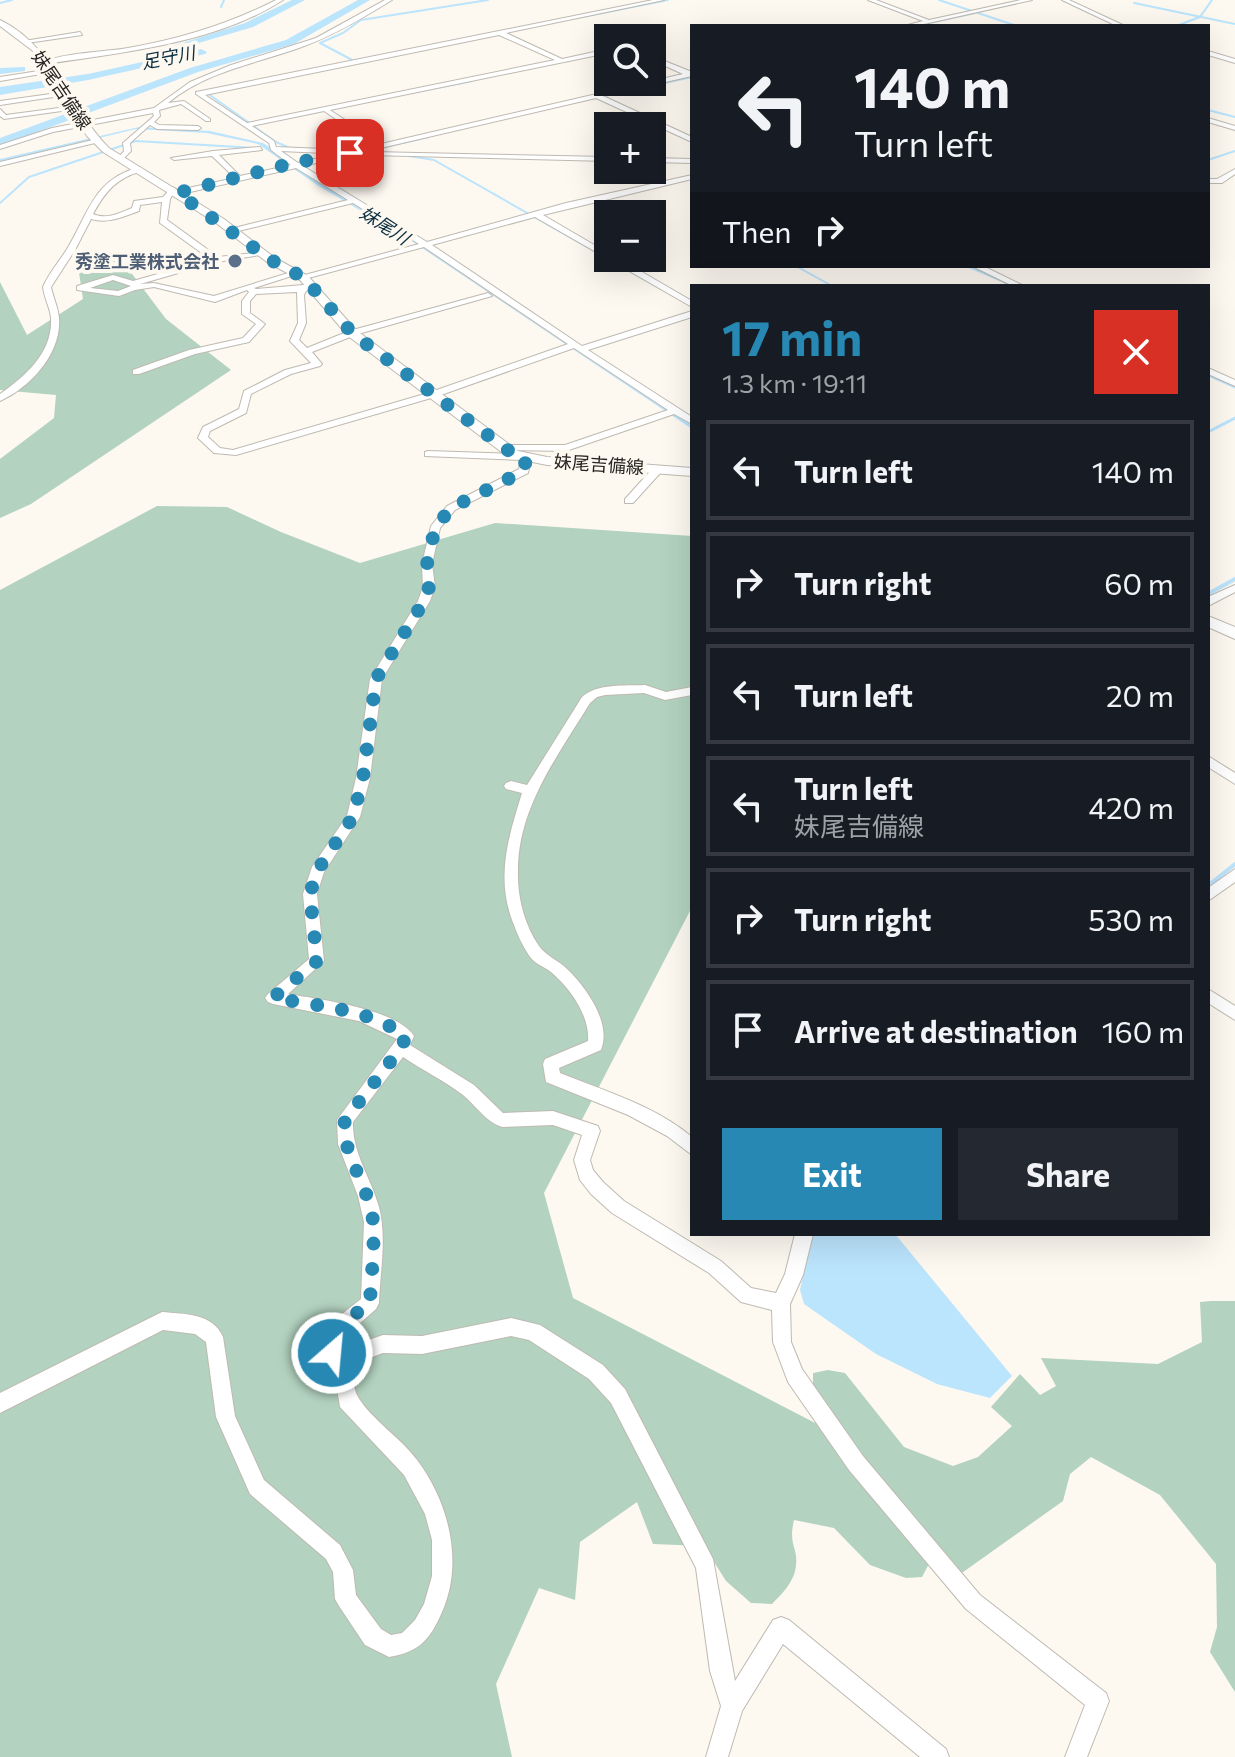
<!DOCTYPE html>
<html lang="en">
<head>
<meta charset="utf-8">
<style>
  :root { --surface:#171b24; --page:#242831; --text:#f1f3f6; --muted:#9ea1a6; --line:#363941; --accent:#2788b3 }
  body { margin:0; font-family:Commissioner,"Noto Sans JP",sans-serif; background:var(--page); color:var(--text); height:100vh; display:flex; flex-direction:column; font-size:30px; white-space:nowrap }
  * { box-sizing:border-box; margin:0 }
  p { font-size:26px; color:var(--muted) }
  .icon { flex:none; width:44px; height:44px; fill:none; stroke:currentColor; stroke-width:2; stroke-linecap:round; stroke-linejoin:round }
  .map { position:relative; flex:1; overflow:hidden }
  .drawer { position:absolute; left:690px; top:284px; width:520px; height:952px; display:flex; flex-direction:column; background:var(--surface); border-radius:0px; box-shadow:0 8px 32px #0002 }
  .drawer>* { flex:none }
  .banner { position:absolute; left:690px; top:24px; width:520px; height:244px; border-radius:0px; box-shadow:0 8px 32px #0002; background:#171b24; color:var(--text); overflow:hidden }
  .tools { position:absolute; left:594px; top:24px; display:grid; gap:16px }
  .tools a { display:grid; place-items:center; width:72px; height:72px; border-radius:0px; background:var(--surface); box-shadow:0 8px 32px #0002; font-size:40px }
  .pin { position:absolute; display:grid; place-items:center; width:68px; height:68px; color:#fff; margin:-34px; border-radius:16px; box-shadow:0 4px 12px #0006 }
  .me { position:absolute; width:88px; margin:-44px; rotate:27deg; stroke-linejoin:round; filter:drop-shadow(0 0 6px #0008) }
  .turn { display:flex; align-items:center; gap:28px; height:168px; padding:0 32px; font-size:36px }
  .turn .icon { width:104px; height:104px; stroke-width:2.5 }
  .turn b { display:block; font-size:56px; line-height:68px }
  .then { display:flex; align-items:center; height:76px; padding:0 32px; background:#0003; gap:16px; font-size:30px }
  .round { display:grid; place-items:center; flex:none; width:84px; height:84px; border-radius:0px; background:var(--page) }
  .summary { display:flex; align-items:center; justify-content:space-between; height:136px; padding:0 32px }
  h1 { font-size:48px; font-weight:700; line-height:60px; color:var(--accent) }
  .cta { display:flex; gap:16px; margin-top:auto; padding:16px 32px }
  .cta a { flex:1; height:92px; border-radius:0px; background:var(--accent); color:#fff; font-size:32px; font-weight:700; line-height:92px; text-align:center }
  .cta a+a { background:var(--page); color:var(--text) }
  ul { padding:0; list-style:none }
  li { display:flex; align-items:center; gap:24px; height:100px; margin:0 16px 12px; padding:0 16px; border:4px solid var(--line); border-radius:0px }
  li div { flex:1 }
  li b { display:block; font-size:30px }
  li em { font-style:normal }
  .map>svg:first-child { display:block }
</style>
</head>
<body>
<div class="map">
<svg width="1235" height="1757" viewBox="0 0 1235 1757">
  <rect width="100%" height="100%" fill="#fdf8f0"/>
  <!-- green -->
  <g fill="#b3d2bf">
    <path d="M96,252L117,254L166,319L231,370L31,504L0,518V459L54,418L56,395L0,390V282L27,335L83,299L78,266Z"/>
    <path d="M157,506L227,507L281,532L360,563L495,523L692,536V907L544,1193L573,1298L819,1425L931,1560L922,1577L906,1578L870,1565L834,1528L794,1520C788,1545 798,1547 796,1565C795,1581 782,1594 772,1604L751,1603L726,1581L704,1546L653,1544L637,1502L580,1542L575,1600L539,1588L496,1684L512,1757H0V590Z"/>
    <path d="M1211,1301H1235V1692L1210,1652L1217,1627L1216,1564L1160,1495L1091,1457L1070,1474L1063,1501L959,1575L836,1424L813,1387V1373L828,1370L845,1373L904,1447L953,1466L978,1457L1012,1426L991,1407L1020,1374L1040,1395L1056,1386L1041,1358L1158,1364L1202,1342L1200,1302Z"/>
  </g>
  <!-- water -->
  <g fill="#bbe4fd">
    <path d="M139,127L210,131L263,143L356,205L407,234L692,423V429L407,238L317,185L258,144L207,133L136,129L0,162V159Z"/>
    <path d="M815,1234H895L1012,1376L990,1398L937,1384L876,1354L804,1304L800,1290L810,1242Z"/>
  </g>
  <g fill="none" stroke-linecap="round" stroke-linejoin="round">
    <!-- stream-far3 -->
    <g stroke="#bbe4fd" stroke-width="2">
      <path d="M939,0L1017,26"/>
      <path d="M0,3L12,0"/>
      <path d="M1134,3L1235,24"/>
      <path d="M221,7L224,0"/>
      <path d="M572,19L668,0"/>
      <path d="M929,23L975,13"/>
      <path d="M1176,26L1200,17L1212,0"/>
      <path d="M354,61L320,43L343,33L361,20L488,0"/>
      <path d="M528,69L566,61"/>
      <path d="M207,93L276,142L292,149"/>
      <path d="M406,94L472,81"/>
      <path d="M582,101L692,77"/>
      <path d="M1208,110L1235,117"/>
      <path d="M293,117L347,106"/>
      <path d="M322,150L353,151"/>
      <path d="M368,151L429,137"/>
      <path d="M374,152L397,153"/>
      <path d="M355,155H376"/>
      <path d="M409,156L434,160L661,289"/>
      <path d="M1208,160L1235,151"/>
      <path d="M0,203L29,177L136,141L256,148"/>
      <path d="M796,266L832,286"/>
      <path d="M967,266L1013,286"/>
    </g>
    <!-- stream-far2 -->
    <g stroke="#bbe4fd" stroke-width="3">
      <path d="M1208,375L1235,387"/>
      <path d="M1208,432L1235,418"/>
      <path d="M1232,581L1235,579"/>
    </g>
    <!-- stream-far1 -->
    <g stroke="#bbe4fd" stroke-width="4">
      <path d="M1208,594L1235,579"/>
      <path d="M1209,885L1235,864"/>
    </g>
    <!-- stream -->
    <path stroke="#bbe4fd" stroke-width="5" d="M1208,886L1212,883"/>
    <!-- river -->
    <g fill="#bbe4fd" fill-rule="evenodd">
      <path d="M292,0H305L253,27L178,49L173,46L245,23Z"/>
      <path d="M358,0H370L294,44L198,72L0,146V138L190,68L286,40Z"/>
      <path d="M201,49L207,52L205,54L88,80L0,95V87L88,74Z"/>
      <path d="M25,67V71L0,74V68Z"/>
    </g>
    <!-- minor casing -->
    <g stroke="#bebab2" stroke-width="2">
      <g id="minor">
        <path d="M276,0H283C217,43 122,53 45,64L42,62C64,53 103,52 128,48C180,39 229,24 276,0Z"/>
        <path d="M385,0H392C363,18 331,37 299,48C254,64 205,72 168,103L184,101L210,119V121H206L181,104L159,110L160,116L154,122L159,125L198,126L201,128L198,130L157,129L150,125L130,143L131,151L123,159L118,158L124,151L123,143L154,116L153,113L53,132L0,149V145L52,128L154,108L190,82L231,65L316,38Z"/>
        <path d="M653,0H664L506,33L562,59L608,49V53L330,110L381,144L683,74L652,60V56L692,72V76L603,96L692,137V142L596,98L303,166L427,242L566,203L692,175V179L543,215L608,253V258H618L692,301V307L535,217L432,245L582,346L692,311V317L588,350L692,417V424L674,414L566,451L503,450V446L506,445H565L668,410L574,348L438,396L236,455L214,453L198,438L203,427L239,409L244,391L285,370L311,363L290,341L298,323L297,292L256,294L250,301V313L265,324L249,342L195,354L139,374H133V370L189,350L243,338L256,324L242,314V301L249,292L247,290L215,302L154,287L135,290L119,296L77,290V286L113,275L133,281L210,259L160,223L162,202L140,205L139,211C122,217 109,224 91,219L75,250L51,287C53,297 58,307 59,318C62,353 30,388 0,401V394C26,376 53,352 51,318C50,307 44,298 43,287C49,273 59,262 67,249C89,213 93,179 140,167L143,171C117,177 105,192 93,214C107,220 119,213 132,208L134,201L163,197L172,187L176,189L170,199L167,220L218,257L263,252L267,254L217,262L140,284L154,283L214,296L298,270V274L254,288L256,289L315,284V288L306,291L304,295L306,323L299,340L307,348L349,331L488,293L492,296L358,334L312,352L322,364L320,366L291,374L251,394L246,413L210,431L208,437L220,448L233,450L428,393L568,344L424,247L301,280V276L419,244L353,203L230,233V229L348,200L296,168L177,195L173,193L174,191L235,178L212,156L174,160L171,158L213,151L260,147L262,150L219,155L240,176L291,165L271,150L269,143L196,94V92ZM499,35L555,60L247,123L205,95ZM324,111L374,145L298,163L281,151L324,153L327,151L324,149L276,147L274,141L252,126ZM113,280L131,286L118,291L90,288Z"/>
        <path d="M868,0H876L929,20L1021,0H1032L915,26H904L923,21Z"/>
        <path d="M1062,0H1069L1125,26H1117Z"/>
        <path d="M80,32L82,35L27,43L24,41Z"/>
        <path d="M1208,51L1235,59V63L1208,55Z"/>
        <path d="M51,69L53,72L0,81V77Z"/>
        <path d="M65,92L67,95L0,105V101Z"/>
        <path d="M74,106L76,109L4,119L0,116V109L6,115Z"/>
        <path d="M1208,118L1235,126V130L1208,122Z"/>
        <path d="M97,139L99,142L0,166V162Z"/>
        <path d="M372,152L608,157V161L370,155Z"/>
        <path d="M652,158L692,159V163L652,162Z"/>
        <path d="M1235,169V174L1222,183H1208V179H1217Z"/>
        <path d="M972,266H983L1024,286H1013Z"/>
        <path d="M1208,368L1235,380V386L1208,374Z"/>
        <path d="M428,451L519,454L531,458L528,473L455,510L440,528L432,564L435,587L430,601L382,679L370,778L360,817L324,872L317,894L324,961L288,994C318,999 397,1009 414,1036L410,1045L474,1085L503,1113L553,1111L598,1126L600,1131L590,1160L593,1170L603,1182L624,1201L721,1261L751,1288L776,1293L785,1274L795,1234H813L803,1275L790,1304L791,1342L802,1369L863,1456L980,1595L1106,1693L1109,1701L1087,1757H1065L1085,1705L966,1609L849,1470L788,1382L773,1342L772,1310L741,1302L709,1273L612,1213L591,1194L580,1180L574,1160L582,1135L553,1125L502,1127C485,1121 477,1107 463,1095C445,1081 422,1070 403,1057L353,1122C352,1153 371,1178 379,1207C387,1238 380,1272 379,1303L376,1309L342,1339L340,1343L345,1354L354,1345L383,1335L422,1336L511,1318L540,1325L603,1365L625,1389L713,1559L735,1681L773,1620L781,1617L789,1620L946,1749L949,1757H920L783,1644L742,1711L728,1757H706L721,1706L710,1671L696,1568L611,1403L589,1379L529,1340L511,1336L422,1354L383,1353L367,1359L353,1373C354,1381 354,1391 358,1397C372,1420 401,1438 417,1460C449,1502 464,1563 442,1612C430,1640 419,1652 389,1657L365,1645L339,1606L335,1599L333,1572L326,1559L250,1494L216,1417L206,1342L195,1334L163,1330L0,1413V1393L162,1312C184,1314 213,1313 223,1337L235,1416L264,1480L340,1545L353,1570L356,1595L381,1629L391,1635L402,1633L415,1620L424,1604L432,1576V1540L425,1514L404,1475L340,1407L334,1371L321,1343L328,1325L361,1299L364,1222L358,1196L338,1144L337,1120L397,1039L359,1021L273,1004L268,1002L265,998L268,994L309,959L303,894L312,867L347,816L356,778L370,679L418,601L423,587L422,564L431,526L447,506L519,469L521,460L425,456V452Z"/>
        <path d="M658,466L662,467V471L633,503H625V499L654,467Z"/>
        <path d="M1235,585V592L1208,606V597Z"/>
        <path d="M645,685L666,692L692,687V695L665,700L644,693L605,695L597,697L590,703C559,754 518,807 518,870C517,896 524,924 539,946C546,956 558,960 567,969C586,987 612,1023 601,1050L559,1068L560,1073C604,1091 654,1105 692,1137V1155L667,1136L628,1115L546,1082L543,1064L545,1059L588,1041C590,1016 570,988 551,972C545,967 537,965 531,958C524,949 518,936 514,925C495,879 508,838 522,793L506,789L504,786L506,783L511,781L527,785L582,697C598,683 624,686 645,685Z"/>
        <path d="M1208,756L1235,773V784L1208,767Z"/>
        <path d="M1235,869V882L1208,901V888Z"/>
        <path d="M1208,989L1235,1006V1020L1208,1003Z"/>
      </g>
    </g>
    <!-- secondary casing -->
    <g stroke="#bebab2" stroke-width="2">
      <g id="secondary">
        <path d="M0,20C54,46 69,108 109,148L224,219L275,258L308,276L356,330L518,451L547,457L692,468V476L547,465L508,457L348,336L300,280L267,262L216,223L103,152L87,136L33,51L0,26Z"/>
        <path d="M1208,616L1235,627V639L1208,627Z"/>
      </g>
    </g>
    <!-- minor -->
    <use href="#minor" fill="#fff" fill-rule="evenodd"/>
    <!-- secondary -->
    <use href="#secondary" fill="#fff" fill-rule="evenodd"/>
  </g>
  <g fill="none" stroke-linecap="round" stroke-linejoin="round">
    <!-- route -->
    <path stroke="#2788b3" stroke-width="14" stroke-dasharray="0 25.2" d="M332,1353C327,1330 354,1316 370,1303C371,1277 375,1248 373,1222C371,1189 339,1150 345,1120L401,1048L406,1036C368,1009 319,1006 273,998L317,961L310,894L317,871L353,817L363,778L376,679L424,601L429,587L427,564L435,528L451,508L524,471L526,458L513,454L352,333L304,278L271,260L177,193L293,163L350,153"/>
  </g>
  <!-- markers -->
  <circle fill="#5c6f8a" stroke="#fdf8f0" stroke-width="3" cx="235" cy="261" r="8"/>
  <g text-anchor="middle" dominant-baseline="central" stroke-width="8" stroke-linejoin="round" paint-order="stroke">
    <!-- far-water labels -->
    <g font-size="18" font-style="italic" fill="#0c2f41" stroke="#fdf8f0">
      <text transform="translate(168 57) rotate(-11)">足守川</text>
      <text transform="translate(385 225) rotate(33)">妹尾川</text>
    </g>
    <!-- far-street labels -->
    <g font-size="18" fill="#272522" stroke="#fdf8f0">
      <text transform="translate(62 90) rotate(56)">妹尾吉備線</text>
      <text transform="translate(599 464) rotate(4)">妹尾吉備線</text>
    </g>
    <!-- far-service labels -->
    <g font-size="18" font-weight="bold" fill="#4e5e75" stroke="#fdf8f0" text-anchor="end">
      <text x="219" y="261">秀塗工業株式会社</text>
    </g>
  </g>
</svg>
<div class="tools">
<a><svg class="icon" aria-label="search" viewBox="0 0 24 24"><circle cx="10" cy="10" r="6"/><path d="M15 15l6 6"/></svg></a>
<a>+</a>
<a>−</a>
</div>
<div class="pin" style="left:350px;top:153px;background:#d93025"><svg class="icon" aria-label="arrive" viewBox="0 0 24 24"><path d="M6 21V4h12l-3 4 3 4H6"/></svg></div>
<svg class="me" style="left:332px;top:1353px" viewBox="-20 -20 40 40"><circle r="17" fill="#2788b3" stroke="#fff" stroke-width="3"/><path d="M0-11L8 9 0 5-8 9z" fill="#fff"/></svg>
<div class="banner">
<div class="turn"><svg class="icon" aria-label="left" viewBox="0 0 24 24"><path d="M17 20v-9H6M10 6l-5 5 5 5"/></svg><div><b>140 m</b>Turn left</div></div>
<div class="then">Then<svg class="icon" aria-label="right" viewBox="0 0 24 24"><path d="M7 20v-9h11M14 6l5 5-5 5"/></svg></div>
</div>
<section class="drawer">
<div class="summary"><div><h1>17 min</h1><p>1.3 km · 19:11</p></div><a class="round" style="background:#d93025;color:#fff"><svg class="icon" aria-label="close" viewBox="0 0 24 24"><path d="M6 6l12 12M18 6L6 18"/></svg></a></div>
<ul>
<li><svg class="icon" aria-label="left" viewBox="0 0 24 24"><path d="M17 20v-9H6M10 6l-5 5 5 5"/></svg><div><b>Turn left</b></div><em>140 m</em></li>
<li><svg class="icon" aria-label="right" viewBox="0 0 24 24"><path d="M7 20v-9h11M14 6l5 5-5 5"/></svg><div><b>Turn right</b></div><em>60 m</em></li>
<li><svg class="icon" aria-label="left" viewBox="0 0 24 24"><path d="M17 20v-9H6M10 6l-5 5 5 5"/></svg><div><b>Turn left</b></div><em>20 m</em></li>
<li><svg class="icon" aria-label="left" viewBox="0 0 24 24"><path d="M17 20v-9H6M10 6l-5 5 5 5"/></svg><div><b>Turn left</b><p>妹尾吉備線</p></div><em>420 m</em></li>
<li><svg class="icon" aria-label="right" viewBox="0 0 24 24"><path d="M7 20v-9h11M14 6l5 5-5 5"/></svg><div><b>Turn right</b></div><em>530 m</em></li>
<li><svg class="icon" aria-label="arrive" viewBox="0 0 24 24"><path d="M6 21V4h12l-3 4 3 4H6"/></svg><div><b>Arrive at destination</b></div><em>160 m</em></li>
</ul>
<div class="cta"><a>Exit</a><a>Share</a></div>
</section>
</div>
</body>
</html>
